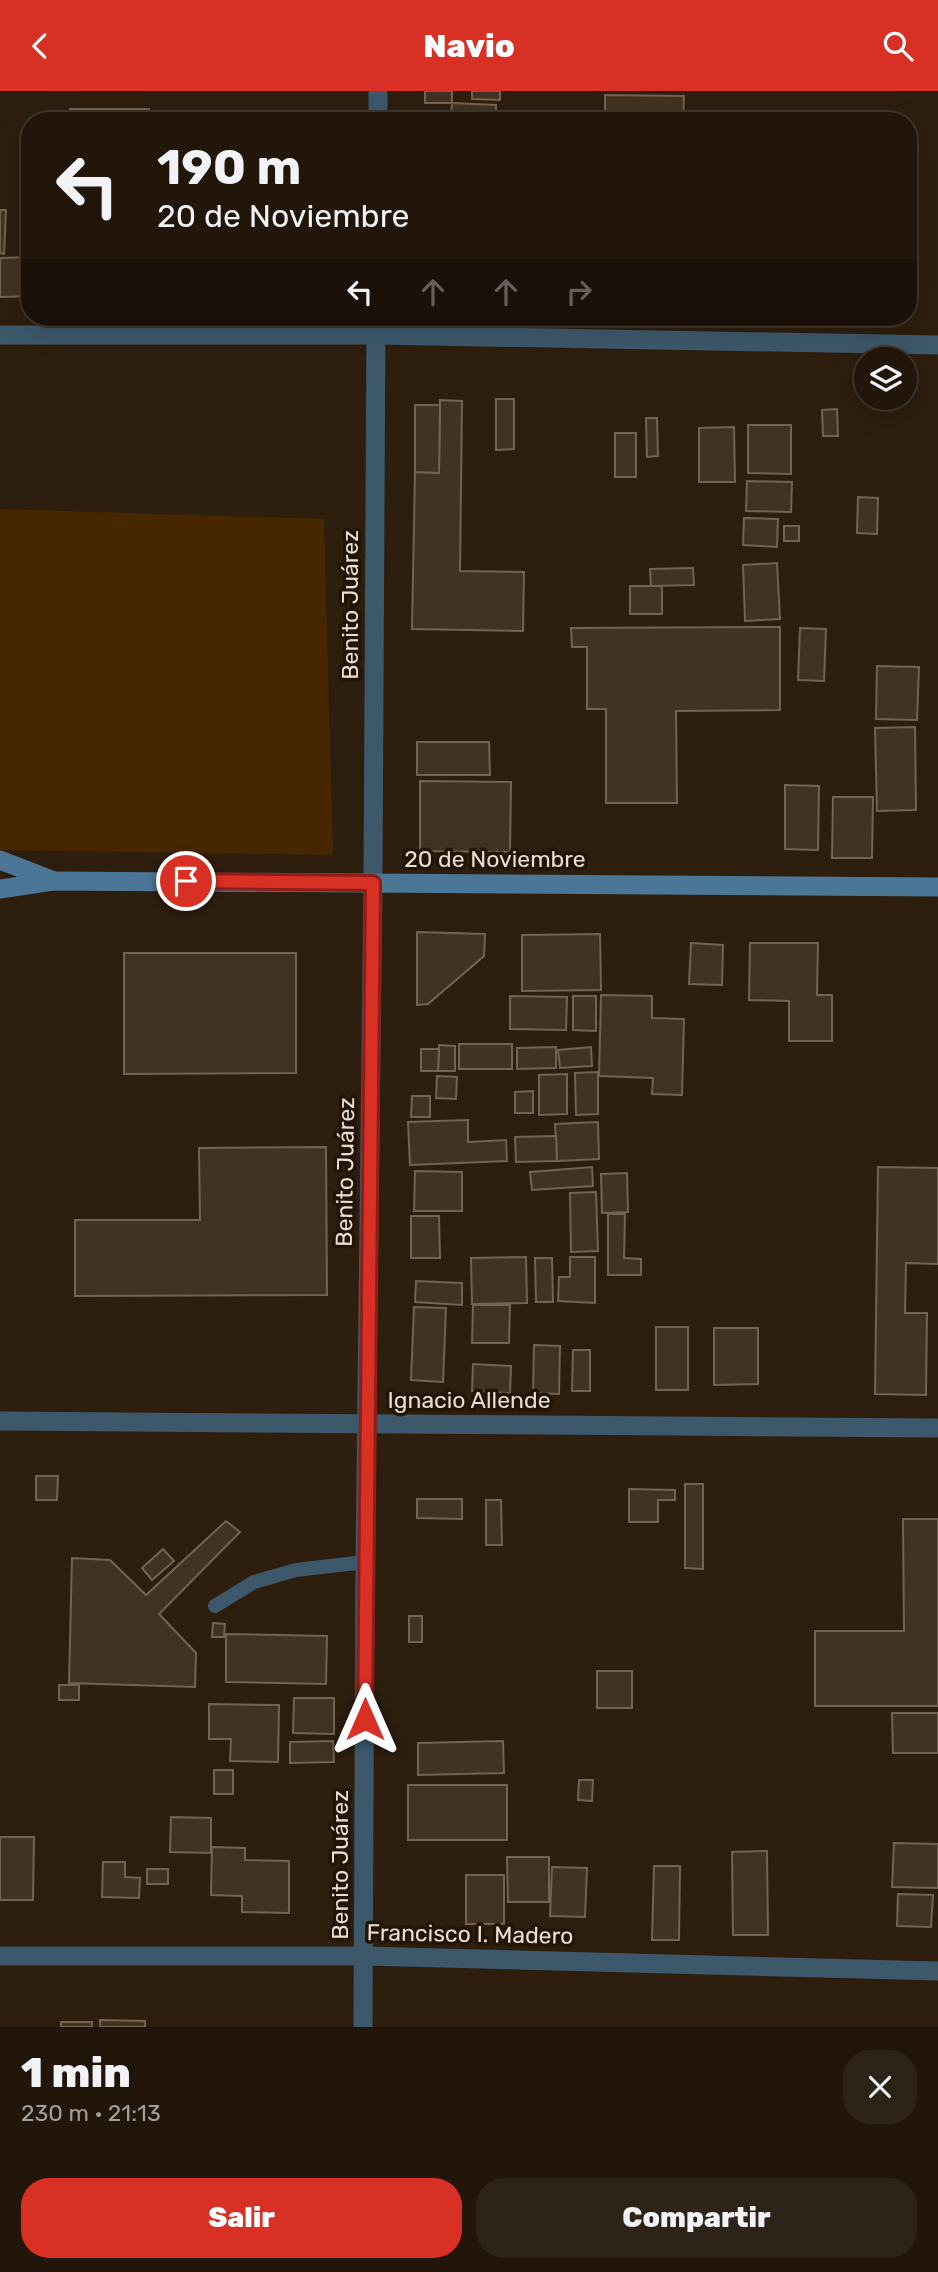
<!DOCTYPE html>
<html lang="es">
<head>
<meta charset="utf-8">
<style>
  :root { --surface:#22160a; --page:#2e2318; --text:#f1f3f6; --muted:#a29f9c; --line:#3f352b; --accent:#d93025 }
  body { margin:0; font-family:Rubik,sans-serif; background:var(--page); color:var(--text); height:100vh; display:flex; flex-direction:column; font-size:26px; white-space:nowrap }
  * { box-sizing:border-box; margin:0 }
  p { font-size:23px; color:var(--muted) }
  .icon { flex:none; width:38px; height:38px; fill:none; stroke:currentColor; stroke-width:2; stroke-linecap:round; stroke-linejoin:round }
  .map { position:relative; height:1936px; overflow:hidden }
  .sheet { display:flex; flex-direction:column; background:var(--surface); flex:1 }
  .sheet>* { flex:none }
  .top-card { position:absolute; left:21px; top:21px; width:896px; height:214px; border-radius:28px; box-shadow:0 7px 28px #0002,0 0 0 2px var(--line); background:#22160a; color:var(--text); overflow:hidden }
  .tools { position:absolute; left:854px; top:256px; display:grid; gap:14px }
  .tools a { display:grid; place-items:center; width:63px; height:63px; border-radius:50%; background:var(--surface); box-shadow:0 7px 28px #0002,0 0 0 2px var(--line); font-size:35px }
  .pin { position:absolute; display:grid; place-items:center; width:60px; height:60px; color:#fff; margin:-30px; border:4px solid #fff; border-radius:50%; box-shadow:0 2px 7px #0007 }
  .me { position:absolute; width:77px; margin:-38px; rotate:0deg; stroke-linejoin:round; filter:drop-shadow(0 0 5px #0008) }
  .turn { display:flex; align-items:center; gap:24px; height:147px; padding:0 21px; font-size:32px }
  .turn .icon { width:91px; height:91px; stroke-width:2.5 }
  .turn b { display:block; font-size:49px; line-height:60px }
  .lanes { display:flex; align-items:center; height:66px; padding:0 21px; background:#0003; justify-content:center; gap:35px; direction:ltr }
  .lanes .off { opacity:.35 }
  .round { display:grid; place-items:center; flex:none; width:74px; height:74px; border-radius:28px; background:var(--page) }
  .headline { display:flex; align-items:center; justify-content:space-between; height:119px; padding:0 21px }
  h1 { font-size:42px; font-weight:800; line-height:52px }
  .primary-button { display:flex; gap:14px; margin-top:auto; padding:14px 21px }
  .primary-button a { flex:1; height:80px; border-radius:28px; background:var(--accent); color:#fff; font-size:28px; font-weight:800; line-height:80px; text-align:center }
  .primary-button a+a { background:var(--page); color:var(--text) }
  header { display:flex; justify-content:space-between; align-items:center; height:91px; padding:0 21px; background:var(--accent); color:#fff; font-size:32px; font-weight:800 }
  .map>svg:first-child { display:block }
</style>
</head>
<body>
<header><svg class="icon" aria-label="back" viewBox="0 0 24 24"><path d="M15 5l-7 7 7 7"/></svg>Navio<svg class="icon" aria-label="search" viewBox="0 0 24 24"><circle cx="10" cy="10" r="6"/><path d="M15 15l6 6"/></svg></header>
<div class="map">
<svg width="938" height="1936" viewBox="0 0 938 1936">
  <rect width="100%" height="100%" fill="#2d1e0e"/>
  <!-- green -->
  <path fill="#462700" d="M0,418L324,428L333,764L0,759Z"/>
  <!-- building -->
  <g fill="#423221" stroke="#756351" stroke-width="2">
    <rect x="425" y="0" width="27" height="12"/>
    <path d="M472,0H500V9L472,8Z"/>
    <path d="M605,4L684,5L683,30H605Z"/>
    <path d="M452,12L496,14V30H451Z"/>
    <rect x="70" y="18" width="79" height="12"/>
    <rect x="908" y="51" width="8" height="54"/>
    <path d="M0,119H6L4,163L0,162Z"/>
    <path d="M30,166V205L0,206V167Z"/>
    <path d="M496,308H514V358L496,359Z"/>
    <path d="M440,309L462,310L460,480L524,481L523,540L412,538L415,381L439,382Z"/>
    <path d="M415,314H440L439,382L415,381Z"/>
    <path d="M837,318L838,345H823L822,319Z"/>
    <path d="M646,327H657L658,365L647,366Z"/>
    <path d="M748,334H791V383L748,382Z"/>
    <path d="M734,336L735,391H699V337Z"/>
    <rect x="615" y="342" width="21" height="44"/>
    <path d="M747,390L792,391L791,421L746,420Z"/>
    <path d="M858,406L878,407L877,443L857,442Z"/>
    <path d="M744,427L778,428L777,456L743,454Z"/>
    <rect x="784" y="435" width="15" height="15"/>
    <path d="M777,472L780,528L745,530L743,474Z"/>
    <path d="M693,477L694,494L651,495L650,478Z"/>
    <rect x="630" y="495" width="32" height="28"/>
    <path d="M780,536V619L676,620L677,712H606V618H587V556H572L571,537Z"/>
    <path d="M800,537L826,538L824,590L798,589Z"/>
    <path d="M877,575L919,576L917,629L876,628Z"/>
    <path d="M915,636L916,719L877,720L875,637Z"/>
    <path d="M417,651H489L490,684H417Z"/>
    <path d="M420,690L511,691L510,761L420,760Z"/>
    <path d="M785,694L819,695L818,759L785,758Z"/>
    <path d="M833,706H873L872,767H832Z"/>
    <path d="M417,841L485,843L484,865L428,913L417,914Z"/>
    <path d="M600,843L601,899L522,900V844Z"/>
    <path d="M691,852L723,854L722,894L689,893Z"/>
    <path d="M750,852H818L817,904H832V950H789V910L749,909Z"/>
    <path d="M124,862H296V982L124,983Z"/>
    <path d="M601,904L652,905V927L684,928L682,1004L652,1003L653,987L599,985Z"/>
    <path d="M510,905L567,906L566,939L510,938Z"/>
    <path d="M573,905H596V940L573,939Z"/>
    <rect x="459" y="953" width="53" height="25"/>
    <path d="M439,954L455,955V980H438Z"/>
    <path d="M556,956V977L517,978V957Z"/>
    <path d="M591,956L592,975L560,977L558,959Z"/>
    <path d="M421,958H439L438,980H421Z"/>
    <path d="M598,981V1023L576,1024L575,982Z"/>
    <path d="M567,983V1023L539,1024V984Z"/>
    <path d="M437,985L457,986L456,1008L436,1007Z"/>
    <path d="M533,1000V1022H515V1001Z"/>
    <path d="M412,1005H430V1026H411Z"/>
    <path d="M468,1029V1051L506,1049L507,1070L410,1074L408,1031Z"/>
    <path d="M598,1031L599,1068L557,1070L555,1033Z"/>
    <path d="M556,1045L557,1070L516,1071L515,1046Z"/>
    <path d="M326,1056L327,1204L75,1205V1129H200L199,1057Z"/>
    <path d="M592,1076L593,1095L532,1099L530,1081Z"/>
    <path d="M878,1076L938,1077V1173L906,1172L905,1222H927L926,1304L875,1303Z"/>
    <path d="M415,1080L462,1081V1120H414Z"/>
    <path d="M627,1082L628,1121L602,1122L601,1083Z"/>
    <path d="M596,1101L598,1160L571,1161L570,1102Z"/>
    <path d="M608,1123H625L624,1167L641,1168V1184H608Z"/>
    <path d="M411,1125H439L440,1167H411Z"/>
    <path d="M526,1166L527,1212L472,1213L471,1167Z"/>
    <path d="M570,1166H595V1212L558,1210L559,1186H570Z"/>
    <path d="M535,1167H552L553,1211H536Z"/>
    <path d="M416,1190L462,1192V1214L415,1211Z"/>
    <path d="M473,1214H510L509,1252H472Z"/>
    <path d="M414,1216L446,1217L443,1291L411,1289Z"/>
    <rect x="656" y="1236" width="32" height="63"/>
    <path d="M714,1237H758V1293L714,1294Z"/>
    <path d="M534,1254L560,1255L559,1303L533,1302Z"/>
    <path d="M573,1259H590V1300H572Z"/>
    <path d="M473,1273L511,1275L510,1302L472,1300Z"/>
    <path d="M36,1385H58L57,1409H36Z"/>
    <path d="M685,1393H703V1478L685,1477Z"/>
    <path d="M629,1398L675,1399V1409H658V1431H629Z"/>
    <path d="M417,1408H462V1428L417,1427Z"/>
    <path d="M486,1409H501L502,1454H486Z"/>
    <path d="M903,1428H938V1615H815V1540H904Z"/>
    <path d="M226,1430L240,1441L159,1523L196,1562L195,1596L69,1592L72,1467L110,1469L146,1504Z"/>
    <path d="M163,1458L174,1470L152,1489L142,1477Z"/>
    <rect x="409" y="1525" width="13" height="26"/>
    <path d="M213,1532L225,1533L224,1546H212Z"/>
    <path d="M226,1543L327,1545L326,1593L226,1591Z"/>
    <rect x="597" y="1580" width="35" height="37"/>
    <rect x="59" y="1594" width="20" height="15"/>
    <path d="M294,1607H334V1643L293,1642Z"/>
    <path d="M209,1613L279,1614L278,1671L230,1670L231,1648H209Z"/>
    <path d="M892,1622H938V1662H893Z"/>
    <path d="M333,1650L334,1671L290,1672V1651Z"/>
    <path d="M503,1650L504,1682L418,1684V1652Z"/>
    <rect x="214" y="1679" width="19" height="24"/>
    <path d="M579,1689H593L592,1710L578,1709Z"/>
    <rect x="408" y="1694" width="99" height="55"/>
    <path d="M171,1726L211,1727V1762L170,1761Z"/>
    <path d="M0,1746H34L33,1809H0Z"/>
    <path d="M894,1752L938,1753V1797L892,1796Z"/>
    <path d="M212,1756L245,1757V1769L289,1770V1822L242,1821V1805L211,1804Z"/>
    <path d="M767,1760L768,1844H733L732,1761Z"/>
    <path d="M507,1766H549V1811H508Z"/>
    <path d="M103,1771H125V1786L140,1787L139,1807L102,1806Z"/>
    <path d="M654,1775H680L679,1849H652Z"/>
    <path d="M552,1776L587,1777L585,1826L550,1825Z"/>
    <rect x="147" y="1778" width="21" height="15"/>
    <rect x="466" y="1784" width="38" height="49"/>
    <path d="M898,1803L933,1804L931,1836L897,1835Z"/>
    <path d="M100,1929L145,1930V1936H100Z"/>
    <rect x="61" y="1931" width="31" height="5"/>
  </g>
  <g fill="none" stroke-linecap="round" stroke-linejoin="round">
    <!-- service -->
    <path stroke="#3d586b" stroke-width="14" d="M215,1515L254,1491L296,1479L365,1471"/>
    <!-- minor -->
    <g stroke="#3d586b" stroke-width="19">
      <path d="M378,30V0"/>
      <path d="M0,244H376L938,254"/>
      <path d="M0,1330L938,1337"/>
      <path d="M0,1865H364L938,1880"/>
      <path d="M363,1936L365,1471L373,791L376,226"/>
    </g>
    <!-- secondary -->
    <g stroke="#4b7695" stroke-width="19">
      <path d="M0,769L52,789"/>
      <path d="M0,798L53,790L938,796"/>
    </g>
  </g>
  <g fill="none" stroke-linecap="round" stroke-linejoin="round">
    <!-- route casing -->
    <g stroke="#8d1f18" stroke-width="18">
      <path id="route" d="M186,790L373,792L365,1628"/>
    </g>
    <!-- route -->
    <use href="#route" stroke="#d93025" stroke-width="12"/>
  </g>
  <g text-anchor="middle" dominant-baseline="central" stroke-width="7" stroke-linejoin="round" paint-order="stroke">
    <!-- street labels -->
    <g font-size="23" fill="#e9ded4" stroke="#231505">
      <text transform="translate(350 514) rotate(-90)">Benito Juárez</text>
      <text x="495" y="768">20 de Noviembre</text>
      <text transform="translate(345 1081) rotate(-89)">Benito Juárez</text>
      <text x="469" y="1309">Ignacio Allende</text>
      <text transform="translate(340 1774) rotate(-90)">Benito Juárez</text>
      <text transform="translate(470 1843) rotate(1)">Francisco I. Madero</text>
    </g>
  </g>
</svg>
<div class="tools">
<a><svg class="icon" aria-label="layers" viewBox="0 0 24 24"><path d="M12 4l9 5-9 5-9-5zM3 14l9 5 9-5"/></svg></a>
</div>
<div class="pin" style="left:186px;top:790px;background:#d93025"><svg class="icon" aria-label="arrive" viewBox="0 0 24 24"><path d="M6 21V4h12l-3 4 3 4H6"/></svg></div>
<svg class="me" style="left:365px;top:1628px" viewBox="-20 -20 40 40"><path d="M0-17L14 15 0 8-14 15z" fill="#d93025" stroke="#fff" stroke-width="4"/></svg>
<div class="top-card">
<div class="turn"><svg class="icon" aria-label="left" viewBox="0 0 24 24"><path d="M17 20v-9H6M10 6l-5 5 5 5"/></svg><div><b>190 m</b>20 de Noviembre</div></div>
<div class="lanes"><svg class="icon" aria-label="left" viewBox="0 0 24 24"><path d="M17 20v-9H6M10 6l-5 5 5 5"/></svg><svg class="icon off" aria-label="ahead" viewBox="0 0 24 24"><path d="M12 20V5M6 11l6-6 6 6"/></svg><svg class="icon off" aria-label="ahead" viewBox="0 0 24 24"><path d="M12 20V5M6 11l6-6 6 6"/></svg><svg class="icon off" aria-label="right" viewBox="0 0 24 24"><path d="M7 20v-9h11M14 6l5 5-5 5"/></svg></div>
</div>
</div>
<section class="sheet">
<div class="headline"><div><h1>1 min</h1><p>230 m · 21:13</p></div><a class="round"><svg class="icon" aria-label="close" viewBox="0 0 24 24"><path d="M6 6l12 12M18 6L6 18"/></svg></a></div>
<div class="primary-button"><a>Salir</a><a>Compartir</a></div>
</section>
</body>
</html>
